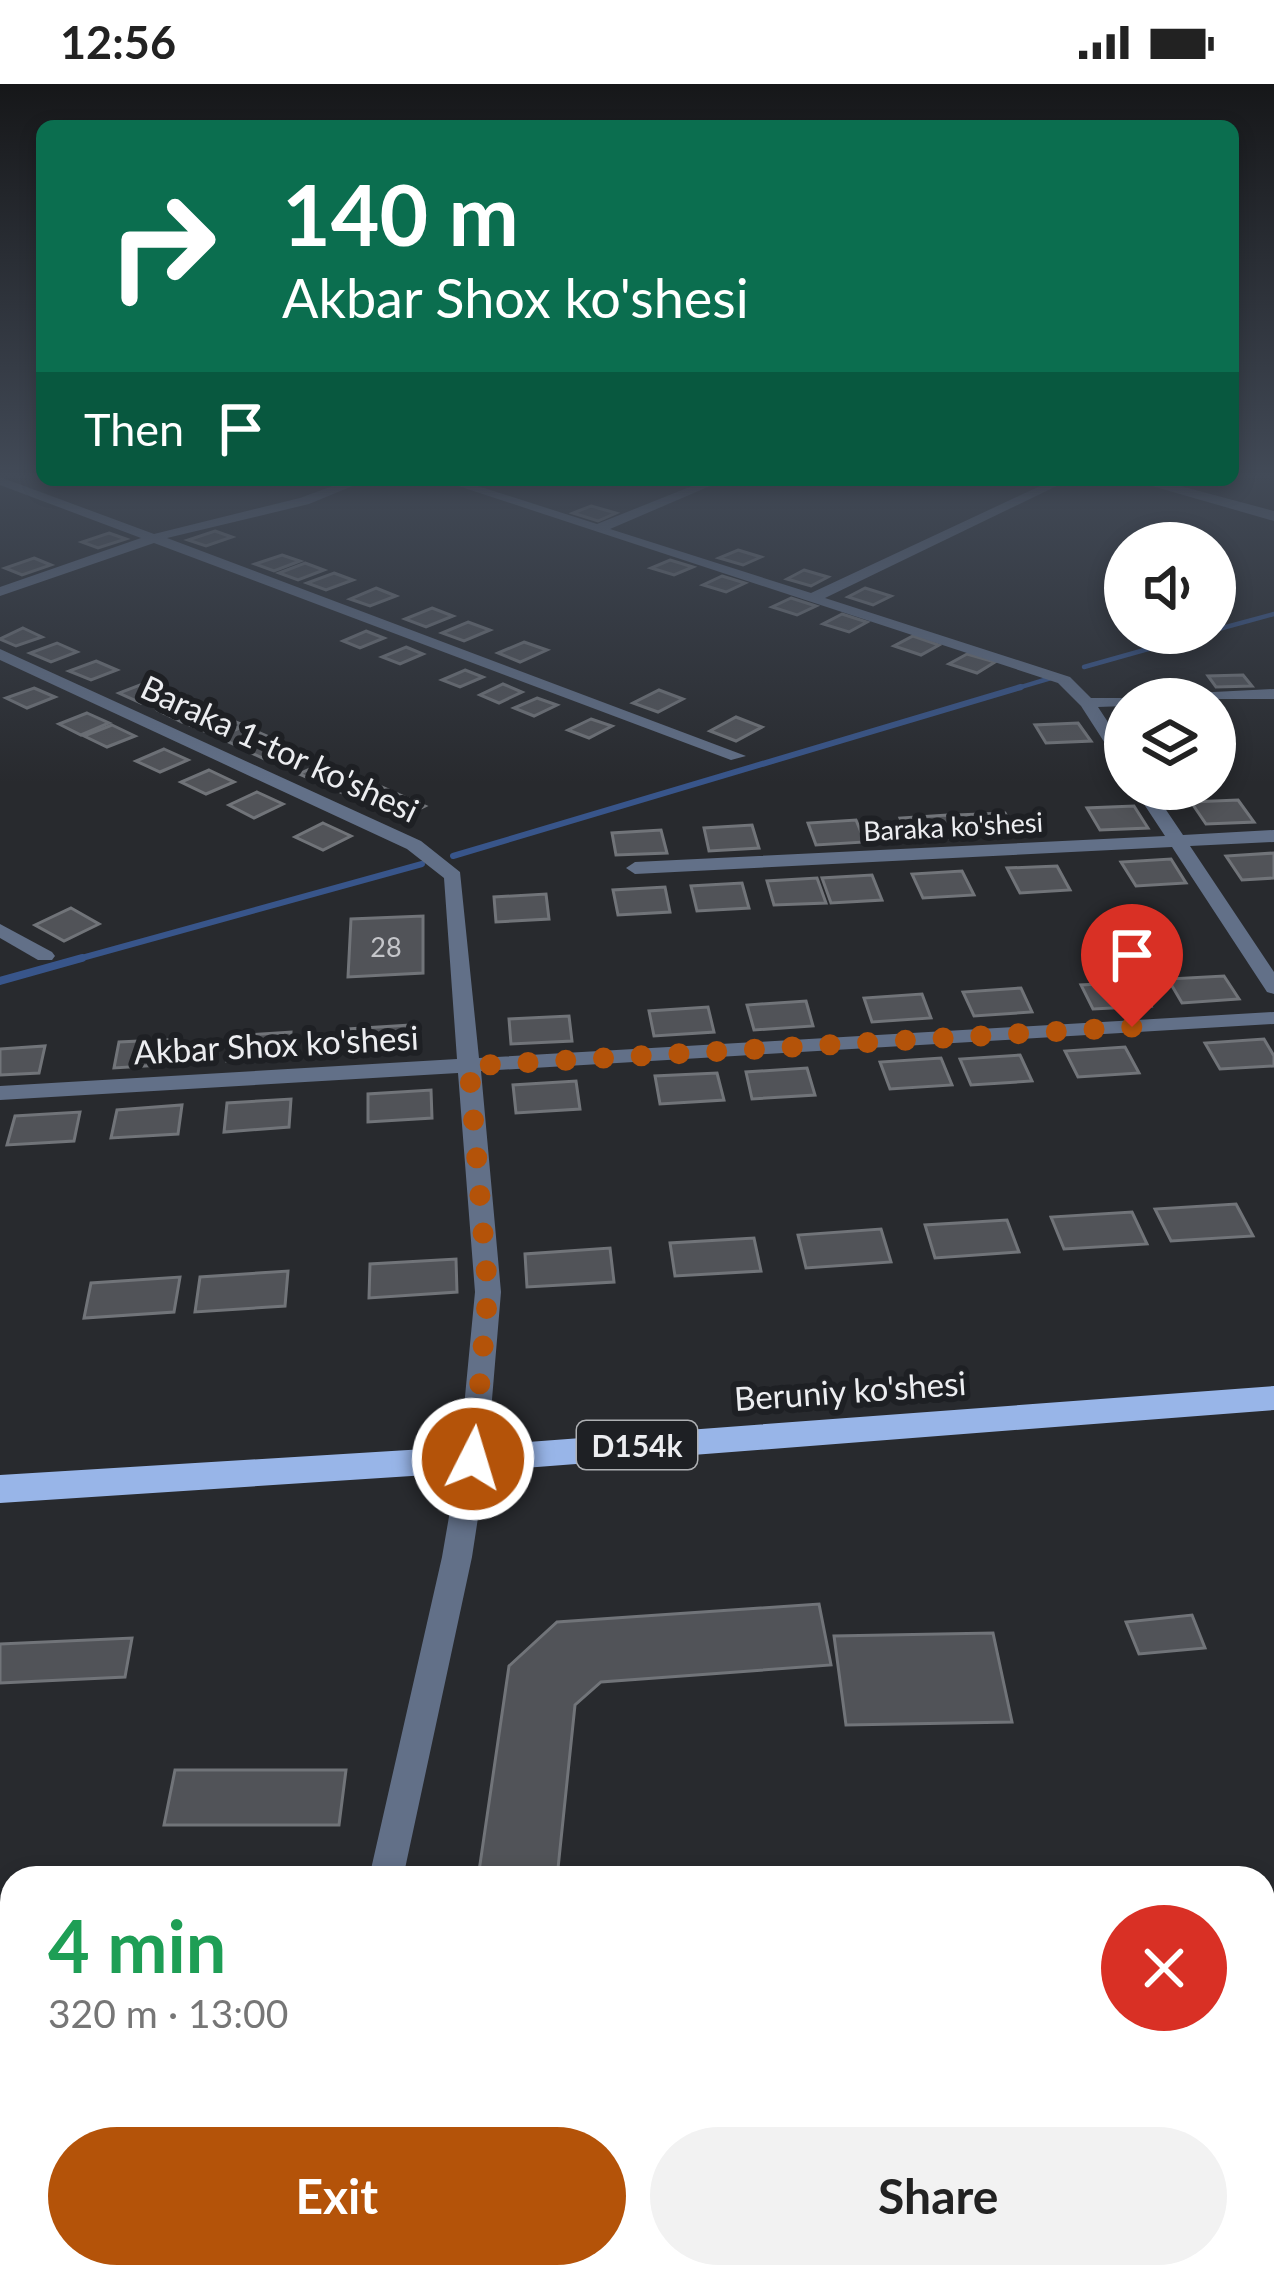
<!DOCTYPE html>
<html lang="en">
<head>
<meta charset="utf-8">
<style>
  :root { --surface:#fff; --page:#f2f2f2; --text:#222; --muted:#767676; --accent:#b45309 }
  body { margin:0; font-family:Lato,sans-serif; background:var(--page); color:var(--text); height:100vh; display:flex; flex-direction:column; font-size:45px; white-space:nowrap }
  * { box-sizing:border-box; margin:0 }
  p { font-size:39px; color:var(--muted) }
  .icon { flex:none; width:66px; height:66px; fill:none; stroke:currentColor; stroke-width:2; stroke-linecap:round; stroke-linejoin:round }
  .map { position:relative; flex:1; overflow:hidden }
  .drawer { position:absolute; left:0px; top:1782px; width:1275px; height:423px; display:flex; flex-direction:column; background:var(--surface); border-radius:36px 36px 0 0; box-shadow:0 6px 18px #0003 }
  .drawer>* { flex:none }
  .hud { position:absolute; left:36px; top:36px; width:1203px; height:366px; border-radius:18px; box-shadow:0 6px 18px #0003; background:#0b6e4f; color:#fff; overflow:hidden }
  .fabs { position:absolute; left:1104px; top:438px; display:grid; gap:24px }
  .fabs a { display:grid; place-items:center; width:132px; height:132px; border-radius:50%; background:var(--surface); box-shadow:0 6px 18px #0003; font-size:60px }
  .pin { position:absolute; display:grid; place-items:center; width:102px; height:102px; color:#fff; margin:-123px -51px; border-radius:50% 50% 50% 0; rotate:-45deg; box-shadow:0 0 12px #0007 }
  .pin .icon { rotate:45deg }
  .me { position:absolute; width:132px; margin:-66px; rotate:5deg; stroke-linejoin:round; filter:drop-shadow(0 0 9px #0008) }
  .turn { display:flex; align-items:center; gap:42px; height:252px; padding:0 48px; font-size:54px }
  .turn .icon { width:156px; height:156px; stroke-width:2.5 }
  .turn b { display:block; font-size:84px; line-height:102px }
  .then { display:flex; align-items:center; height:114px; padding:0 48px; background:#0003; gap:24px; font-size:45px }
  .round { display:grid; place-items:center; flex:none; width:126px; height:126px; border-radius:63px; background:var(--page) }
  .summary { display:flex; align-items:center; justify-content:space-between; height:204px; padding:0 48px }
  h1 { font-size:72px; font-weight:700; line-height:90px; color:#1e9e55 }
  .button { display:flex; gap:24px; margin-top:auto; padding:24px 48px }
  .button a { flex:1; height:138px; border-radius:72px; background:var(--accent); color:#fff; font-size:48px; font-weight:700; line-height:138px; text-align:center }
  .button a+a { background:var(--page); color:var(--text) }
  .status { display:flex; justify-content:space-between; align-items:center; height:84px; padding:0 60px; background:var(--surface); direction:ltr }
  .status svg { height:33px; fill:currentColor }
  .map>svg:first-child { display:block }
</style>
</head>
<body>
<div class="status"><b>12:56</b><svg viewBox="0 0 49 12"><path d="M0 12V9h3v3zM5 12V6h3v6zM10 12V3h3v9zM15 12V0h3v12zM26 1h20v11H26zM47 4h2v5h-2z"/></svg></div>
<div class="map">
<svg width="1274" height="2204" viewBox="0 0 1274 2204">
  <rect width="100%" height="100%" fill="#282a2e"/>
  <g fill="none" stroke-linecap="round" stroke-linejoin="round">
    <!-- stream-far2 -->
    <g stroke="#38558a" stroke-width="4.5">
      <path d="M1215,546L1274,530"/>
      <path d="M1084,583L1205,549"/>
      <path d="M1011,606L1051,594"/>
    </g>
    <!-- stream-far1 -->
    <g stroke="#38558a" stroke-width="6">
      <path d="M453,772L1021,603"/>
      <path d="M71,877L422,780"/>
    </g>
    <!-- stream -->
    <path stroke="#38558a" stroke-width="8" d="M0,897L82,874"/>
  </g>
  <!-- building -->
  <g fill="#515358" stroke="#717479" stroke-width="3">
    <path d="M591,422L616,429L598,437L573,429Z"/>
    <path d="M215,447L232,453L206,462L188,456Z"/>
    <path d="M109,449L126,455L98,464L82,458Z"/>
    <path d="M738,466L761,473L743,481L719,474Z"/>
    <path d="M282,471L300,477L274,487L255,480Z"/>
    <path d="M34,474L51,481L22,491L5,484Z"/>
    <path d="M670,476L693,483L674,491L651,484Z"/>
    <path d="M305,479L324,486L298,496L279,489Z"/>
    <path d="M804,486L828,493L811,502L787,495Z"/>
    <path d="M334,489L353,496L326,506L307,499Z"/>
    <path d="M722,492L745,499L726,508L703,501Z"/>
    <path d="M376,504L396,512L370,522L350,515Z"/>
    <path d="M865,504L891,512L873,521L848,513Z"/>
    <path d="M791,514L816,522L797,531L772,523Z"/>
    <path d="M432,524L453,532L426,543L405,535Z"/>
    <path d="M842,530L867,538L849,548L823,540Z"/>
    <path d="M468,538L490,546L464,557L442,549Z"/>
    <path d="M23,544L42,553L16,562L0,555Z"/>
    <path d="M366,547L384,554L360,564L343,557Z"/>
    <path d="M913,552L939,561L921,571L894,562Z"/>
    <path d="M524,558L547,566L520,578L498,569Z"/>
    <path d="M57,559L77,568L51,578L30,569Z"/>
    <path d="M406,563L423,570L400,580L382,573Z"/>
    <path d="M967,570L995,578L977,589L949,580Z"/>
    <path d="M96,577L117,586L91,596L69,587Z"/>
    <path d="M465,586L483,593L460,603L442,596Z"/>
    <path d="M1243,591L1252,602L1216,603L1208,592Z"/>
    <path d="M145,599L168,608L141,619L119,609Z"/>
    <path d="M503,600L522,608L499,619L480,611Z"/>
    <path d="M34,604L55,613L27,624L6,614Z"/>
    <path d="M659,606L683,615L658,628L633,619Z"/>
    <path d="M537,614L557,621L534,632L514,624Z"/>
    <path d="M185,617L209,627L182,638L159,627Z"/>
    <path d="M87,629L109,639L81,651L59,640Z"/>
    <path d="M219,631L243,641L216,652L192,642Z"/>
    <path d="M736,633L762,643L736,657L710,647Z"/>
    <path d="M591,635L612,642L589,654L568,646Z"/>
    <path d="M1078,639L1091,657L1046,659L1035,641Z"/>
    <path d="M112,641L135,652L107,663L84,652Z"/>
    <path d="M244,642L269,653L242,664L218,653Z"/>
    <path d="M271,654L296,665L269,677L245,666Z"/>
    <path d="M164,665L188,676L160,688L136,677Z"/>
    <path d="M325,678L351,689L325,701L299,690Z"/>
    <path d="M209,686L234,698L206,710L181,698Z"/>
    <path d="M364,695L391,707L365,719L338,707Z"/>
    <path d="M257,708L283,720L254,734L229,721Z"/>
    <path d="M398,710L425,722L399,735L371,722Z"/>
    <path d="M1238,716L1254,738L1206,740L1191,718Z"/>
    <path d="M1134,722L1148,744L1100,746L1087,724Z"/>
    <path d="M1005,729L1017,751L969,753L958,731Z"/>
    <path d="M947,731L958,754L909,756L900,734Z"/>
    <path d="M856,736L865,758L816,761L808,739Z"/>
    <path d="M323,739L351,752L323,766L295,753Z"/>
    <path d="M752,741L759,764L709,767L704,744Z"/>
    <path d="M661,746L667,769L616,771L612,749Z"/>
    <path d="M1274,769V794L1242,796L1226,772Z"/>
    <path d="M1171,775L1186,799L1136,802L1121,778Z"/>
    <path d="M1057,782L1070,806L1020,809L1007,784Z"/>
    <path d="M962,787L974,811L923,814L912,790Z"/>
    <path d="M872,791L882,816L831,819L822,794Z"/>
    <path d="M817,794L826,819L774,821L767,797Z"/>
    <path d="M742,799L749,824L697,827L691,802Z"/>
    <path d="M665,803L670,828L618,831L613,806Z"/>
    <path d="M546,810L549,835L496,838L494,813Z"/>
    <path d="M71,824L99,840L64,857L35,841Z"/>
    <path d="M423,832V889L348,893L351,835Z"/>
    <path d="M1224,892L1239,915L1182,919L1168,895Z"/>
    <path d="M1138,898L1151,922L1093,925L1081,901Z"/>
    <path d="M1021,904L1032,928L974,932L963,908Z"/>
    <path d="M922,910L931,934L872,938L864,914Z"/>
    <path d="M806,917L813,942L754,946L747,921Z"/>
    <path d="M708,923L714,948L654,952L649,927Z"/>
    <path d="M569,932L572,957L511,960L509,935Z"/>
    <path d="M409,941V966L347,970L348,945Z"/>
    <path d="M291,948L289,974L227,977L230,952Z"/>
    <path d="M181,955L177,980L114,984L119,958Z"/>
    <path d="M1264,955L1274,972V982L1220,985L1205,959Z"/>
    <path d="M45,962L39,989L0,991V965Z"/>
    <path d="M1125,963L1139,989L1078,993L1065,967Z"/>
    <path d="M1020,971L1032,997L971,1001L960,975Z"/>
    <path d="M941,974L952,1001L890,1005L880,978Z"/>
    <path d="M807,984L815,1011L752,1015L746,988Z"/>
    <path d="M717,989L724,1016L660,1020L655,992Z"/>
    <path d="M576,997L580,1025L516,1029L513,1001Z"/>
    <path d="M431,1006L432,1034L368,1038V1010Z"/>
    <path d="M291,1015L289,1043L224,1048L227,1019Z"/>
    <path d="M182,1021L178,1050L111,1054L117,1026Z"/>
    <path d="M80,1028L74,1057L7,1061L15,1032Z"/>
    <path d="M1236,1120L1253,1152L1171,1157L1155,1125Z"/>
    <path d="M1132,1128L1147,1160L1064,1165L1051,1133Z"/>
    <path d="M1007,1136L1019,1168L935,1174L925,1141Z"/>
    <path d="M881,1145L891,1178L806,1184L798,1151Z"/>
    <path d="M754,1154L761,1187L675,1192L670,1159Z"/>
    <path d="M610,1164L614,1198L527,1203L525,1170Z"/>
    <path d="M456,1175L457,1208L369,1214L370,1180Z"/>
    <path d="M288,1187L285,1222L195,1228L200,1193Z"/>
    <path d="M180,1193L174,1228L84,1234L91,1199Z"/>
    <path d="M819,1520L831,1581L601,1598L575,1621L557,1794H478L509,1582L557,1538Z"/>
    <path d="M1192,1531L1205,1564L1139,1570L1126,1538Z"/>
    <path d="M993,1549L1012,1638L846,1641L834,1552Z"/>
    <path d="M132,1554L125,1593L0,1599V1560Z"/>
    <path d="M175,1686H346L339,1741H164Z"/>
    <path d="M0,1887L12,1888V1956L0,1955Z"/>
    <path d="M117,2193H185L183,2204L115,2202Z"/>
    <path d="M947,2193H1034L1037,2204H950Z"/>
    <path d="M356,2195L440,2204H354Z"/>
  </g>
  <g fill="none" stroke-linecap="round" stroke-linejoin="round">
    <!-- minor -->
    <g fill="#627088" fill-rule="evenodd">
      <path d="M0,393L154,450L300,414L349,396H367L309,420L167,454L746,672L731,676L154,459L0,512V503L141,454L0,401Z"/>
      <path d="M440,396H459L597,440L707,396H724L610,445L811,509L1053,396H1069L825,514L1070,593L1091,614H1131L1125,615V622L1098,623L1125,664V682L1119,681L1081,622L1058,599Z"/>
      <path d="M0,565L421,757L460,788L479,974L1274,928V940L481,987L501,1208L487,1375L472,1473L403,1794H369L442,1473L459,1375L475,1208L458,989L0,1016V1002L457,975L444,794L407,765L0,576Z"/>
      <path d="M1274,605V615H1167L1175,610Z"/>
      <path d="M1134,705H1152L1183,751L1274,746V758L1190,762L1274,888V910L1267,908L1172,763L635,790L626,784L635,778L1165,752Z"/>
      <path d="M0,840L52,868L55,872L52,876H38L0,854Z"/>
      <path d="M277,2193H319L316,2204H274Z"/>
    </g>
    <!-- tertiary -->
    <path fill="#627088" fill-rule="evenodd" d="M1131,396H1158L1274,427V437Z"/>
    <!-- primary -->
    <path fill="#98b5e8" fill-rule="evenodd" d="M1274,1302V1326L473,1388L0,1419V1391L473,1362Z"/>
  </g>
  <!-- sky -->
  <linearGradient id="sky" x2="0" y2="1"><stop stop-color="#161719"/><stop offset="0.56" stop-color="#424a57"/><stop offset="1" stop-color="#424a57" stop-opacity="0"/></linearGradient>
  <rect width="1274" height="699" fill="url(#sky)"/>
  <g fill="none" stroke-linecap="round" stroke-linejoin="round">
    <!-- route -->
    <path stroke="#b45309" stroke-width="21" stroke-dasharray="0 37.8" d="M473,1375L488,1208L469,982L1132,943"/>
  </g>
  <g text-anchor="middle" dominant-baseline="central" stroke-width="12" stroke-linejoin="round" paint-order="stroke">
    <!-- far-street labels -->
    <g font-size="27" fill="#ecedf0" stroke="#1e2024">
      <text transform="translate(953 742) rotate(-3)">Baraka ko'shesi</text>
    </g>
    <!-- number labels -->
    <g font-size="27" fill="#c5c6ca">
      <text x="386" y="862">28</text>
    </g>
    <!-- shield labels -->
    <rect fill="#1e2024" stroke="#aeb0b3" stroke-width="3" x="577" y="1337" width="120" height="48" rx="9"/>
    <g font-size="30" font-weight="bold" fill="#ecedf0">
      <text x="637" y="1361">D154k</text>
    </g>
    <!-- street labels -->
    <g font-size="33" fill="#ecedf0" stroke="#1e2024">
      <text transform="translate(280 664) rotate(25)">Baraka 1-tor ko'shesi</text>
      <text transform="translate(276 960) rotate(-3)">Akbar Shox ko'shesi</text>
      <text transform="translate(850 1306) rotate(-4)">Beruniy ko'shesi</text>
    </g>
  </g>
</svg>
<div class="fabs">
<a><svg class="icon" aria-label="sound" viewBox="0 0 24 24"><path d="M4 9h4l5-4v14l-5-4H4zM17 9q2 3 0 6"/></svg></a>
<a><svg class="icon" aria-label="layers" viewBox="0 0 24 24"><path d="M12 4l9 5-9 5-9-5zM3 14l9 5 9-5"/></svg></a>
</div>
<div class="pin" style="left:1132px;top:943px;background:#d93025"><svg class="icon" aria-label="arrive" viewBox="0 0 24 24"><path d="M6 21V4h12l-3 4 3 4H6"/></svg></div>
<svg class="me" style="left:473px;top:1375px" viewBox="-20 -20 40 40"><circle r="17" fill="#b45309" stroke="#fff" stroke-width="3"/><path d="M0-11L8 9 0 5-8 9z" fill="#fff"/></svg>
<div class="hud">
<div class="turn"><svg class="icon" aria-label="right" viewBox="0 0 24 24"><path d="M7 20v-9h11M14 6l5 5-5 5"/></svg><div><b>140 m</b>Akbar Shox ko'shesi</div></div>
<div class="then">Then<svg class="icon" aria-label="arrive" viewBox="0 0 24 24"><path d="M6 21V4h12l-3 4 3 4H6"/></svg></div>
</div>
<section class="drawer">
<div class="summary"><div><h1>4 min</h1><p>320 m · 13:00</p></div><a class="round" style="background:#d93025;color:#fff"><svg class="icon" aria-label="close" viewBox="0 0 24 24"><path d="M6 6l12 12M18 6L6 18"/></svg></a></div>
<div class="button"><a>Exit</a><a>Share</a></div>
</section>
</div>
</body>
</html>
